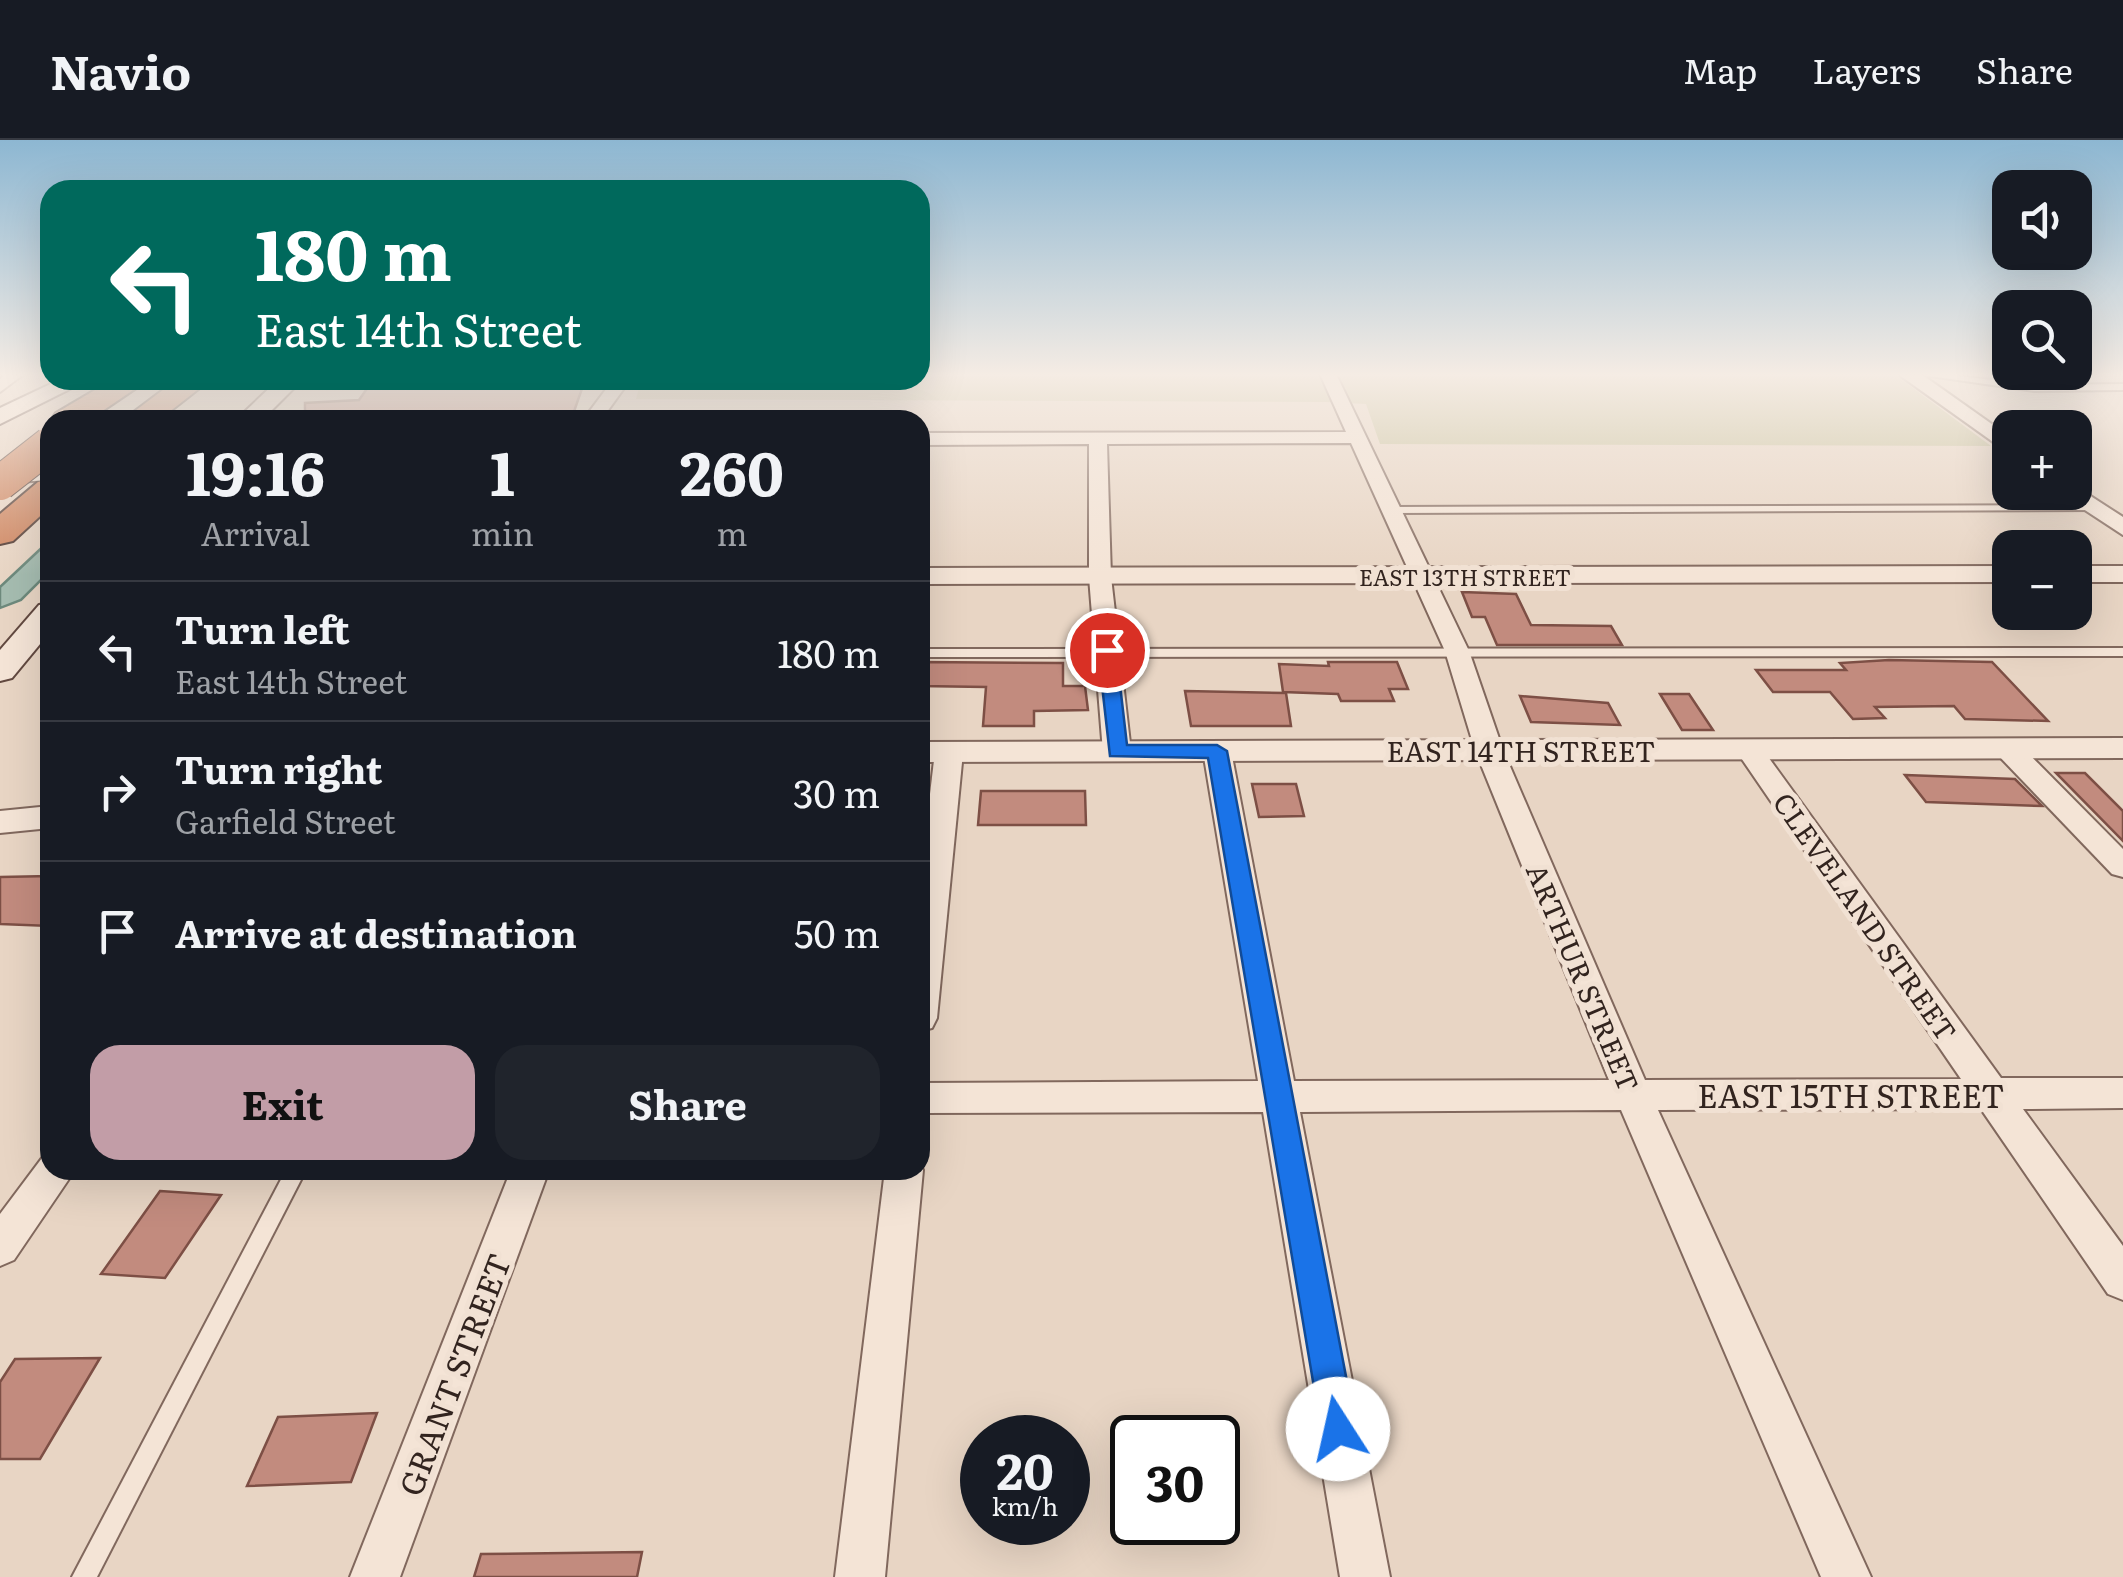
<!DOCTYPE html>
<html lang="en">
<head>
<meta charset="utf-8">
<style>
  :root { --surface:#171b24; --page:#20242c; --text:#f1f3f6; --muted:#9ea1a6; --line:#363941; --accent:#c29da7 }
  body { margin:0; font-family:Literata,serif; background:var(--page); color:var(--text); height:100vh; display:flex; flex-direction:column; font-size:38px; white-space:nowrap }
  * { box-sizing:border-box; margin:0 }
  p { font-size:32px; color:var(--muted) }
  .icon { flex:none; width:55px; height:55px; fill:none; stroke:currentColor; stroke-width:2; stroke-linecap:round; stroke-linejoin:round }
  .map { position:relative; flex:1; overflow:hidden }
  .side { position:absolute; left:40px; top:270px; width:890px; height:770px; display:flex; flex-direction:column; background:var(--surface); border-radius:30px; box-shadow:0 10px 40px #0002 }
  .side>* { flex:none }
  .guide { position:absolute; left:40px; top:40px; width:890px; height:210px; border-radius:30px; box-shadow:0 10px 40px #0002; background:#00695c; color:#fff; overflow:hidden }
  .tools { position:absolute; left:1992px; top:30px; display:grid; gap:20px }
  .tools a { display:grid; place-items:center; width:100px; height:100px; border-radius:20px; background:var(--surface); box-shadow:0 10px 40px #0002; font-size:50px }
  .speed { position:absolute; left:960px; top:1275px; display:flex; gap:20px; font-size:50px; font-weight:700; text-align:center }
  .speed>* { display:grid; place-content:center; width:130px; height:130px; border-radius:50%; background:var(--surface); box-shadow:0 10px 40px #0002; line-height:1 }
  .speed small { font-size:25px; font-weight:400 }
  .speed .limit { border:5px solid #111; border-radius:15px; background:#fff; color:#111 }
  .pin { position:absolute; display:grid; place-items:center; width:85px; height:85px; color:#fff; margin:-42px; border:5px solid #fff; border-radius:50%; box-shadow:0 2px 10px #0007 }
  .me { position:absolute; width:110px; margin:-55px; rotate:350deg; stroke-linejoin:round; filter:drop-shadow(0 0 8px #0008) }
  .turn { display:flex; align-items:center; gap:35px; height:210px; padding:0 50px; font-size:45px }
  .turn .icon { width:130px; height:130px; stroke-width:2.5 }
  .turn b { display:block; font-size:70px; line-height:85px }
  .eta { display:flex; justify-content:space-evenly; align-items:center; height:170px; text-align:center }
  .eta b { font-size:60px; font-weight:700; line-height:70px }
  .button { display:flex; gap:20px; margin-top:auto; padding:20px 50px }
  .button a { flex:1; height:115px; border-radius:30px; background:var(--accent); color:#111; font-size:40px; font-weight:700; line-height:115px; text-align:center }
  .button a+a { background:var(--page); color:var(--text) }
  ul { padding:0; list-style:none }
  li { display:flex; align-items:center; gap:30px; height:140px; padding:0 50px; border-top:2px solid var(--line) }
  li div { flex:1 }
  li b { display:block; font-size:38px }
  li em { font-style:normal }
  header { display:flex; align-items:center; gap:60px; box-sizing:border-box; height:140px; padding:0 50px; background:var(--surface); border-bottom:2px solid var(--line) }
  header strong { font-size:48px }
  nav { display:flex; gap:55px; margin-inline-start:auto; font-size:35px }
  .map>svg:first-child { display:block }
</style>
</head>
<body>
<header>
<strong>Navio</strong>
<nav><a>Map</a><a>Layers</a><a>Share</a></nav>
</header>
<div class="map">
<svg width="2123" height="1437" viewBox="0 0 2123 1437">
  <rect width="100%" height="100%" fill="#e8d5c4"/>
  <!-- green -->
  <path fill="#c5c099" d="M920,234H1894L1991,306L1380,304L1366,264L1326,262L636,259L641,240H920Z"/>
  <!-- water -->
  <path fill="#a5bcb0" stroke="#6d897c" stroke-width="2.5" d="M50,400V431L21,460L0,468V447Z"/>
  <!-- building -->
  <g fill="#c28b7e" stroke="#7d4f45" stroke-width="2.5">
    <path d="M373,240H585L571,280H305V263L359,260Z"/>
    <path d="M1462,452L1516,454L1531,485L1611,486L1622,505H1497L1485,477H1472Z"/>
    <path d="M1889,520L1992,522L2048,581L1965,579L1954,566L1875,567L1885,578L1853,579L1830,552H1773L1756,530H1846L1840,523Z"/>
    <path d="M920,522L1063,523V546H1085L1088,570L1034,571V586H983L986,547L920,546Z"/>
    <path d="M1328,522H1397L1408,549H1389L1394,561H1341L1338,554L1283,552L1279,524L1329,526Z"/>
    <path d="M1185,551L1286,553L1291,586H1191Z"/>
    <path d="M1660,554H1689L1713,590H1682Z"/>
    <path d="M1520,556L1608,563L1620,585L1531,582Z"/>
    <path d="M2056,633H2085L2123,671V701Z"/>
    <path d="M1905,635L2015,639L2042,666L1926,662Z"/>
    <path d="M1252,644H1296L1304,676L1259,677Z"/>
    <path d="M981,651H1085L1086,685H978Z"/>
    <path d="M50,736V786L0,784V737Z"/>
    <path d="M160,1051L221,1055L165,1138L101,1134Z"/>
    <path d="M100,1218L40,1319H0V1242L15,1219Z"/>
    <path d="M377,1273L351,1342L247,1346L278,1277Z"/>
    <path d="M642,1412L637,1437H474L481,1414Z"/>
  </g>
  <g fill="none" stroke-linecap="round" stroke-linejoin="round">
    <!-- service casing -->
    <g stroke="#81685d" stroke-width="4">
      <g id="service">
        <path d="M1916,234H1942L2034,245L2123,244V250L2034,251Z"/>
        <path d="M2094,365L2098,366V370L1392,373L1387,370L1392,367Z"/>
        <path d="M2123,508V516L920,517V509Z"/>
        <path d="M286,1030H306L97,1437H72Z"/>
      </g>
    </g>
    <!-- minor casing -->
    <g stroke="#81685d" stroke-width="4">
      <g id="minor">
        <path d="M5,234H24L0,252V239Z"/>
        <path d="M1320,234H1336L1469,511L1503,610L1645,940L1961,939L1735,609L1748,601L1758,603L2001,938H2123V968L2023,969L2123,1106V1160L2108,1154L1981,969L1658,970L1871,1437H1821L1621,970L1300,972L1390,1437H1340L1263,972L920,973V943L1258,941L1203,611L1217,603L1231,611L1294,941L1609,940L1475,610L1445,511L1351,303L1107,304L1111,437L1131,612L1117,620L1103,612L1089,437V304L920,305V293L1346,292Z"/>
        <path d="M613,240H630L601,280H583Z"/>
        <path d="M2007,600L2017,602L2123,709V737L2112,734L1997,614L1994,608Z"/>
        <path d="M949,604L963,612L937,878L932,888L920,891V738L935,612Z"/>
        <path d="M50,1015V1030H75L14,1120L0,1126V1074L42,1018Z"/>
        <path d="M920,1023L923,1030L885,1437H835L885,1030H920Z"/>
        <path d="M511,1030H549L400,1437H350Z"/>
      </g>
    </g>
    <!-- tertiary casing -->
    <g stroke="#81685d" stroke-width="4">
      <g id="tertiary">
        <path d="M1898,234H1921L2010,297V314Z"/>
        <path d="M50,326V340L0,343V329Z"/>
        <path d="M2075,346L2123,377V395L2065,357L2062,352H2075Z"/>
        <path d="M2010,426V442L920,444V428Z"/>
        <rect x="2075" y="426" width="48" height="16"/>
        <path d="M2123,598V618L920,622V602Z"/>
        <path d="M50,666V688L0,693V671Z"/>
      </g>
    </g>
    <!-- secondary casing -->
    <g stroke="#624940" stroke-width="4">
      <g id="secondary">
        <path d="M59,240H88L0,284V268Z"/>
        <path d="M278,240H302L262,280H236Z"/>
        <path d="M50,463V492L12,538L0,541V510L39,465Z"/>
      </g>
    </g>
    <!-- motorway casing -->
    <g stroke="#4f3830" stroke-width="4">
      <g id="motorway">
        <path d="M112,240H148L89,280H51L56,273Z"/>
        <path d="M176,240H210L159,280H123Z"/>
        <path d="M50,339V367L13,401L0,404V374L38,342Z"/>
      </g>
    </g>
    <!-- service -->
    <use href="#service" fill="#f4e4d6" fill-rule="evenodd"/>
    <!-- minor -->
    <use href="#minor" fill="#f4e4d6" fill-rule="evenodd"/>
    <!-- tertiary -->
    <use href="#tertiary" fill="#f4e4d6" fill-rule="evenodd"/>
    <!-- secondary -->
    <use href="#secondary" fill="#f4e4d6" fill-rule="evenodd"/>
    <!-- motorway -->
    <use href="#motorway" fill="#ce845e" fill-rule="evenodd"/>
    <!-- motorway-bridge casing -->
    <g stroke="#4f3830" stroke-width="36" stroke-linecap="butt">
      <path id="motorway-bridge" d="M0,343L50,304"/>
    </g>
    <!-- motorway-bridge -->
    <use href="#motorway-bridge" stroke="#ce845e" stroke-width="34"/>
  </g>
  <!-- sky -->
  <linearGradient id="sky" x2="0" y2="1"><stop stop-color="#8db7d2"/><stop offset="0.54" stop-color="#f5ece4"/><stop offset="1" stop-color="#f5ece4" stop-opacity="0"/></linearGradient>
  <rect width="2123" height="435" fill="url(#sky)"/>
  <!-- route -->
  <path fill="#1a73e8" stroke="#114b97" stroke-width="2.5" d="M1107,505L1116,510L1127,605H1217L1227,611L1356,1289L1351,1302L1338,1307L1326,1302L1321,1289L1208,618L1110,616L1098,510Z"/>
  <g text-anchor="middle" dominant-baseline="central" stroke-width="10" stroke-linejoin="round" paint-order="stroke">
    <!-- far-street labels -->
    <g font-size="22" fill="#32241f" stroke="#f1e1d3">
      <text x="1465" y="436">EAST 13TH STREET</text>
    </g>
    <!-- street labels -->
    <g font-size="28" fill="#32241f" stroke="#f1e1d3">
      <text x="1521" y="610">EAST 14TH STREET</text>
      <text transform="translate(1866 776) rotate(55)">CLEVELAND STREET</text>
      <text transform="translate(1584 837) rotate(67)">ARTHUR STREET</text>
    </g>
    <!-- near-street labels -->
    <g font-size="32" fill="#32241f" stroke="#f1e1d3">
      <text x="1851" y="954">EAST 15TH STREET</text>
      <text transform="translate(453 1234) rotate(-69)">GRANT STREET</text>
    </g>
  </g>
</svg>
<div class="tools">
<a><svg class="icon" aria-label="sound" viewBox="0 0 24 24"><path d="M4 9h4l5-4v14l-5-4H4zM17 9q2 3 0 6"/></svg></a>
<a><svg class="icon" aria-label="search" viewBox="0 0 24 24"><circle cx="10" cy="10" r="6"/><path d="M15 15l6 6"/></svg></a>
<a>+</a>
<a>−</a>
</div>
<div class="speed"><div>20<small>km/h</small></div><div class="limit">30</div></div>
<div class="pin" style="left:1107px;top:510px;background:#d93025"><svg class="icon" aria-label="arrive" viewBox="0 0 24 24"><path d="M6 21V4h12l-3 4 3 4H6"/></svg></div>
<svg class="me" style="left:1338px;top:1289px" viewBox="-20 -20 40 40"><circle r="19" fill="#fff"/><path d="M0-13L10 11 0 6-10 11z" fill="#1a73e8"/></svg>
<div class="guide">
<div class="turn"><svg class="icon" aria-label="left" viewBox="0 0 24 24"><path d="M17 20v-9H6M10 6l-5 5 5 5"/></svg><div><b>180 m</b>East 14th Street</div></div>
</div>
<section class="side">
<div class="eta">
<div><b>19:16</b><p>Arrival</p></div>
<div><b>1</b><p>min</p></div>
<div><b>260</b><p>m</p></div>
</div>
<ul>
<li><svg class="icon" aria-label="left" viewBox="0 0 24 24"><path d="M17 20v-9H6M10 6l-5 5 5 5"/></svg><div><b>Turn left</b><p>East 14th Street</p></div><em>180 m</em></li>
<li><svg class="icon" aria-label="right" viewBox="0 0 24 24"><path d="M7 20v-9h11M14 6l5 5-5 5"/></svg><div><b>Turn right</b><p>Garfield Street</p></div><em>30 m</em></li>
<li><svg class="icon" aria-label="arrive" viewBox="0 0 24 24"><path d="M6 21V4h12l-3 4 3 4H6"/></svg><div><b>Arrive at destination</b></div><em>50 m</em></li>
</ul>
<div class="button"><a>Exit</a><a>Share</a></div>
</section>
</div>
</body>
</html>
